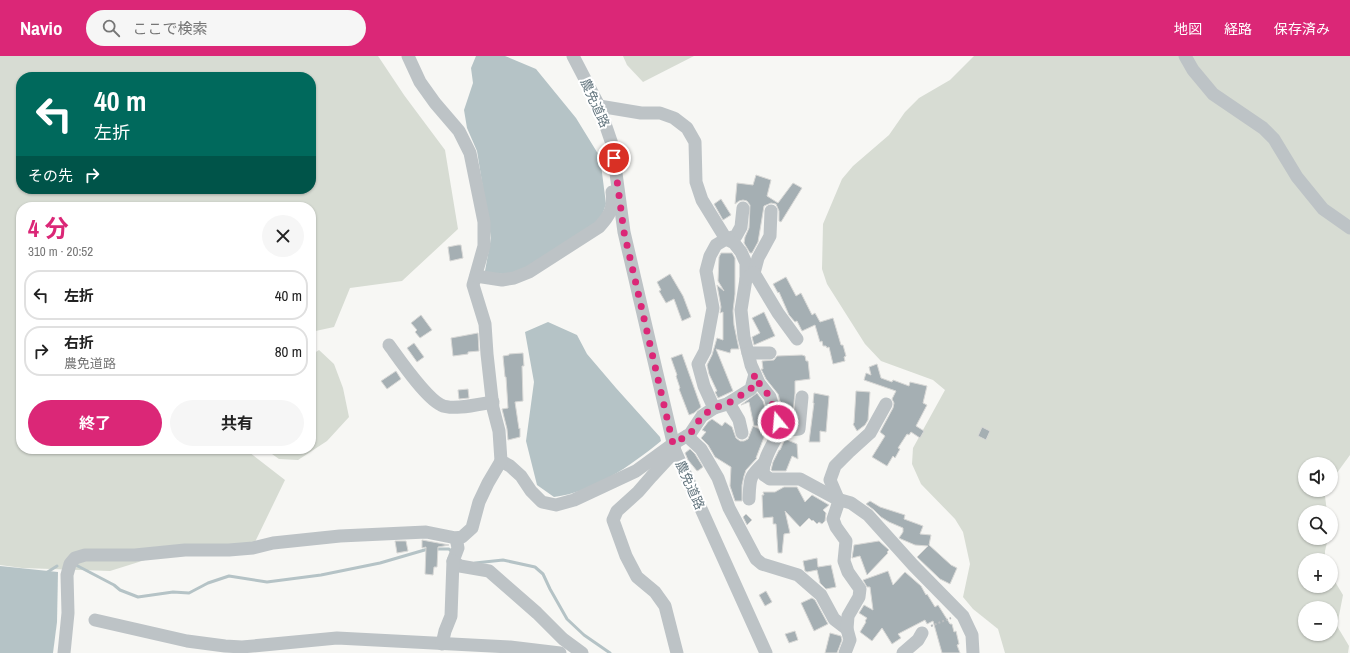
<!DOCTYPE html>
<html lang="ja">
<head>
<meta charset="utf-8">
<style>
  :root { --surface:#fff; --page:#f6f6f6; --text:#222; --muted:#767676; --line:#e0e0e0; --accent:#db2777 }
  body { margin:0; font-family:"Archivo Narrow","Noto Sans JP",sans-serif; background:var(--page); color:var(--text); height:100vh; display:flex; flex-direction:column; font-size:15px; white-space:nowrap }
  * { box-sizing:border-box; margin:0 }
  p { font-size:13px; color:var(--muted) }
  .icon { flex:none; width:22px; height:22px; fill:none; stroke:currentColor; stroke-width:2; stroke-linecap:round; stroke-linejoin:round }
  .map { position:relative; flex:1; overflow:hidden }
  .side { position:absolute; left:16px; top:146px; width:300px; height:252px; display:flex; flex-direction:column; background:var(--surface); border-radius:16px; box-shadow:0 1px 3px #0004 }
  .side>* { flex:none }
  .top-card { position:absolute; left:16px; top:16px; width:300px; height:122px; border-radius:16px; box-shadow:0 1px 3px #0004; background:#00695c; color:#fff; overflow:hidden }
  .buttons { position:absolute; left:1298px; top:401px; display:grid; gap:8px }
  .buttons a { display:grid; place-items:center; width:40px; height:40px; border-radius:50%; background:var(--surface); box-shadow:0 1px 3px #0004; font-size:20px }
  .pin { position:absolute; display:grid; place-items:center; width:34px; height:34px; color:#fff; margin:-17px; border:2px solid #fff; border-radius:50%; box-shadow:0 1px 4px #0007 }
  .me { position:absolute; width:44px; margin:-22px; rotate:343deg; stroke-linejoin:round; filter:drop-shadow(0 0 3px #0008) }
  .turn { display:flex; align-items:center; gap:14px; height:84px; padding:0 12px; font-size:18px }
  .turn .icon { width:52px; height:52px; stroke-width:2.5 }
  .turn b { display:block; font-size:28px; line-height:34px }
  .then { display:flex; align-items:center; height:38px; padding:0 12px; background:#0003; gap:8px; font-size:15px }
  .round { display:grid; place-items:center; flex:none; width:42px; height:42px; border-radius:21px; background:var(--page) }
  .overview { display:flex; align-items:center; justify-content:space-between; height:68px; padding:0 12px }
  h1 { font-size:24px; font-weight:700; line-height:30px; color:var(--accent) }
  .primary-button { display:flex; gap:8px; margin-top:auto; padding:8px 12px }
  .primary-button a { flex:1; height:46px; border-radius:24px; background:var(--accent); color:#fff; font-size:16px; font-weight:700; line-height:46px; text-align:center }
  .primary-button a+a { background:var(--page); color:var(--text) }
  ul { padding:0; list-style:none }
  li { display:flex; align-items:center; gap:12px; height:50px; margin:0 8px 6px; padding:0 4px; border:2px solid var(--line); border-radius:16px }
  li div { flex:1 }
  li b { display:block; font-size:15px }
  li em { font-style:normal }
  header { display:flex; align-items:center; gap:24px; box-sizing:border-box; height:56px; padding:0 20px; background:var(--accent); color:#fff }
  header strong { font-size:19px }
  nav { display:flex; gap:22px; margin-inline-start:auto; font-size:14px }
  .search { width:280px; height:36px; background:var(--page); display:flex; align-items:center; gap:10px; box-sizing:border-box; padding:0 14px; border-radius:22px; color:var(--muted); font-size:15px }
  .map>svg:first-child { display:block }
</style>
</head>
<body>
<header>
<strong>Navio</strong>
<div class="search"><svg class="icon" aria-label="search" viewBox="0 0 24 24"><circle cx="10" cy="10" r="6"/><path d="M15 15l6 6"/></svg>ここで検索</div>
<nav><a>地図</a><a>経路</a><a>保存済み</a></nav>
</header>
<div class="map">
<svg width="1350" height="597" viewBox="0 0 1350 597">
  <rect width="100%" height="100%" fill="#f7f7f4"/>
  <!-- green -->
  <g fill="#d7dcd3" fill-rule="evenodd">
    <path d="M0,0H378L404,39L445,94L458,173L402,225L350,232L334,271L311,276V151H21V393H245L285,424L255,486L177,494L110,515L22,512L0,509ZM21,21H311V133H21Z"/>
    <path d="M623,0H694L643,26L627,9Z"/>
    <path d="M974,0H1350V399L1331,425V408H1305V434H1327L1325,440L1327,456H1305V482H1328L1325,495V504H1305V530H1331V519L1343,539L1337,570L1349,590L1348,597H1005L998,573L973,553L963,541L970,508L963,476L955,463L921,428L912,408L913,392L945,334L933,324L881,305L865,288L827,228L822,213L823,168L842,123L853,110L889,79L905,56L919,42L950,24ZM1305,552H1331V578H1305Z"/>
    <path d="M319,294L334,308L343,332L349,361L327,385L298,404L279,403L265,393H311V299Z"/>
  </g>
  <!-- water -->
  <g fill="#b5c3c6">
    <path d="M476,0H505L536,13L576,62L600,101L606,148L600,165L517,219L490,217L485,215L491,182L477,95L467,72L464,54L473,27L471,12Z"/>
    <path d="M548,266L577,279L587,298L616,332L660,381L661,385C630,410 594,436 554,441L537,429L526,385L534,326L525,276Z"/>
    <path d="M0,510L58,516L57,566L53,597H0Z"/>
  </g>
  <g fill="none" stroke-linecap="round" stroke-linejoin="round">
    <!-- stream -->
    <g stroke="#b5c3c6" stroke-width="3">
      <path d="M434,493H449L453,497"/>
      <path d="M475,507L503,504L535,511L543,518L550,533L567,563L584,579L610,597"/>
      <path d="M74,508L114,529L120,534L138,541L173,536L189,537L208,527L229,520L267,526L321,519L380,507L428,493"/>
      <path d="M46,517L57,510"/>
    </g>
  </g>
  <!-- building -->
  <g fill="#a5afb3" stroke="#d8d8d6">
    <path d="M756,119L771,124L767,140L778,147L793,127L802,132L781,166L779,165V155L776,148L771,147L764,150L758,186L752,197H750L744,187L745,181L749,172L750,149L747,145L743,144L739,145L735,148L737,127L753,129Z"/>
    <path d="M721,143L731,159L723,164L714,148Z"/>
    <path d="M458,189H461L463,202L450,205L448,191Z"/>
    <path d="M721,197H732L735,202V238L733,255L734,269L739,293H731L730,297L716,293L733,335L718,342L715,336L717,335L709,318L707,309L712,299L717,282L723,284V256L720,257L721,251L717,229L724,235L718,225L719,201Z"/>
    <path d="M670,218L683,240L691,261L682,265L674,243L666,247L659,235L661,234L657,226Z"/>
    <path d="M786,221L796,240L801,237L812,259L815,257L820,266L833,262L841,289H843L846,300L844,301L845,305L833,308L829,291L827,292L826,290H823L822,285L820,286L815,269L802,275L797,265L795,266L789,259L779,236L778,237L773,228Z"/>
    <path d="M764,256L775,280L754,289L752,281L760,277L752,262Z"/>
    <path d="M421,259L432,274L420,282L415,276L417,274L411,267Z"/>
    <path d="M478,277L479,295L468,296V298L453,300L451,282Z"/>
    <path d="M414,287L424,301L417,306L407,292Z"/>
    <path d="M523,297L524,310H522L523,345L515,346L519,373L520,372V381L508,384L507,373L502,353L508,352L506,321H505L503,300L509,299V298Z"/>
    <path d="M682,298L701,351L694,357L689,359L679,333L680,332L676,320L677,319L671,302Z"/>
    <path d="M802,299L805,300L806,305H808L810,323L795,325V337L792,366H786L778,338L766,323L761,313H763L762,305L774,304L777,300Z"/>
    <path d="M877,308L881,322L892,326L893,324L909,330L910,326L927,330L923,347L927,349L916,370L924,375L920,382L911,376L909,379L907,378L898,392L900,393L895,402L893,400L887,410L872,401L885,380L880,376L893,352L894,347L892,343L896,335L864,324L866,317L871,319L869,311Z"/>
    <path d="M396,315L401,323L387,333L381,325Z"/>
    <path d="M468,333L469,342L459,343L458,334Z"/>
    <path d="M856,335L870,336L868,364L865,369L857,375L853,368L854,367Z"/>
    <path d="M757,337L763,345L770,369L754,370L749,346L741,349Z"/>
    <path d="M814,337L829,340L826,376L820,375V386H809L814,347H813Z"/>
    <path d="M712,363L722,370L725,366L732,371L736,382L740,385H744L748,383L753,370L766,376L756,402H757L746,414L744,420L742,429V445H735L730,430L731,411L715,401L708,389L701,382L706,376L702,374L708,366Z"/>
    <path d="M982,371L990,375L986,384L978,380Z"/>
    <path d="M785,383L797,388L798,403L792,400L786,415H772L771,414L773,406L779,394H780Z"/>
    <path d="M690,393L695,398L703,411L699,414L697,415L688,404L685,397Z"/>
    <path d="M784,431H797L805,446L812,439L829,449L823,454L826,457L825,465L822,468L819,466L817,468L813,464L812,465L809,462L800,471L785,455L790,477L784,478L782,497H778L776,468H773V461L763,462L762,439H764L763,436H775Z"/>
    <path d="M870,445L880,451L905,459L904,463L923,470L920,478L931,479L929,489L951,509L957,512L950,528L940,523L917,501L928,490L915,489L901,483L899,482L903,476V472L889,466L881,461L874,454L866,448Z"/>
    <path d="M746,458L752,464L747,469L743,461Z"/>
    <path d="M422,484L449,489L438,491L437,511H434L433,519L425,518L426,491L422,492Z"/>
    <path d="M395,485H406L408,495L397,497Z"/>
    <path d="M879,485L889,494L887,496L888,497L867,519L860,500L852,502L854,489Z"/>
    <path d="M817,502L818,511L831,509L836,531L826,533L820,527L817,514L807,516L805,515L803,505Z"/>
    <path d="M888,515L893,529L905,516L921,530L926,539L927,538L935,551L938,549L950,568H952L954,576L956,575L959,588L957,589L960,597H942L933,565L927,568L925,564L898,578L901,582L892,588L882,572L872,585L860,576L866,566L865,565L867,562L859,557L864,549L873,554L870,531H867L863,524Z"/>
    <path d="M766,535L772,546L765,550L759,539Z"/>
    <path d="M812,542L815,544L828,568L814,575L801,547Z"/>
    <path d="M795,575L798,584L789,587L785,578Z"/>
    <path d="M830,577L841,580L842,584L837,597H825Z"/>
  </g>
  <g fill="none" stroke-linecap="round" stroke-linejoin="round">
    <!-- path -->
    <path stroke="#babdbf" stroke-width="2" stroke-dasharray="2 2" stroke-linecap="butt" d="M931,570L951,562"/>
    <!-- minor -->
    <g stroke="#bdc3c6" stroke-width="13">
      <path d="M408,0L420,26L435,47L459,75L470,97L484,166V190L473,229L485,268L487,298L493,352L499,375L501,405L510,410L521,420L531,435L542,446L556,449L574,444L636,415L673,388L690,378L702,360L714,352L704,330L698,308L705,295L713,252L706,215L710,200L716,189L726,183L736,180L741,171L743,152"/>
      <path d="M573,0L599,50L612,88L624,176L675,395L766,597"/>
      <path d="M1185,0L1193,14L1213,38L1263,72L1274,83L1297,121L1323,153L1350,172"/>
      <path d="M599,50L641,57H660L674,62L687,72L695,86L696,126L702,144L726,183L734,187L741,196L746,207V223L741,254L744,281L751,309L759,327L770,341L780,375C774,386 760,407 764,419L770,423H800L837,443L851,447L868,459L913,509L963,560L972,579L973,597"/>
      <path d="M754,217L758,202L770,180L771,155"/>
      <path d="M476,220L502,224L514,222L529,216L599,171C610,159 614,152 612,136"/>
      <path d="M746,223L754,217L778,257L797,283"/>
      <path d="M389,289C400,304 425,341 441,349C452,355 480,348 493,346"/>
      <path d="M748,297H770"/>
      <path d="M729,347L739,364L742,377"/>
      <path d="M714,352L727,348L751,333L755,318"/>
      <path d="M780,375L799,373L802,341"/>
      <path d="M687,380L701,393L718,422L729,452L756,503L762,508L798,519L821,539L834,563L847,573"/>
      <path d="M675,395L651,421L638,436L617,455L613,464L626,500L637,521L655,536L665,550L677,597"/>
      <path d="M749,443C750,421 749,421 765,406"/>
      <path d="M456,482L458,492L453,505L460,510L489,515L537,557L563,583L582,597"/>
      <path d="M95,564L187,585L225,590L242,591L337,582L510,591L560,597"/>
      <path d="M442,588L445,575L451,560L453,505"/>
      <path d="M64,597L68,557L67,519L70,508L75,502L85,499H135L185,494H229L253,492L273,487L340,480L426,476L456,482L462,481L472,472L479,446L488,427L501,405"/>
      <path d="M845,597L850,584L847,573L848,560L859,541L860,533L848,516L844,505L846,485L836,471L833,463L839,445L830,424L835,410L849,396L870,377L886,348"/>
      <path d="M903,597L918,584L922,577"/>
    </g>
  </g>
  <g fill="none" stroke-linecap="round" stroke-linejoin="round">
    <!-- route -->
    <path stroke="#db2777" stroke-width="7" stroke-dasharray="0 12.6" d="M614,102L624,176L673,388L690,378L702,360L714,352L727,348L751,333L755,318L759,327L770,341L778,366"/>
  </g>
  <g text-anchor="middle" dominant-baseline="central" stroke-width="4" stroke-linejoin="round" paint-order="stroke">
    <!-- street labels -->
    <g font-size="13" fill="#63757e" stroke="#fff">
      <text transform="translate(595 47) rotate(66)">農免道路</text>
      <text transform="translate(690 429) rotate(66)">農免道路</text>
    </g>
  </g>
</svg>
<div class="buttons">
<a><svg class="icon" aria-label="sound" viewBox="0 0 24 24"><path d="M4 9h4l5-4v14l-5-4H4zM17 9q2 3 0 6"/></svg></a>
<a><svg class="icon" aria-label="search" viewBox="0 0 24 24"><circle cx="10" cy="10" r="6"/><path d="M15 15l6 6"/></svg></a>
<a>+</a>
<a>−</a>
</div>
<div class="pin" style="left:614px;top:102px;background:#d93025"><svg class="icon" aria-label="arrive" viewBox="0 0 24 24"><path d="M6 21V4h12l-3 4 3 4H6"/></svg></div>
<svg class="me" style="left:778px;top:366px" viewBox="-20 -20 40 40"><circle r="17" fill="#db2777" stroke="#fff" stroke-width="3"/><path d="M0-11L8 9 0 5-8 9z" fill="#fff"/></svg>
<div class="top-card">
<div class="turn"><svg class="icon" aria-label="left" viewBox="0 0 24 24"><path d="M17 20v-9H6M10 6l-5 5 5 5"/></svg><div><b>40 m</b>左折</div></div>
<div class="then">その先<svg class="icon" aria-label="right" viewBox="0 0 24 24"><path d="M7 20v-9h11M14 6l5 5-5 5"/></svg></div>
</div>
<section class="side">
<div class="overview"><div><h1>4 分</h1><p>310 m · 20:52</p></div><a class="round"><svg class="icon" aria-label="close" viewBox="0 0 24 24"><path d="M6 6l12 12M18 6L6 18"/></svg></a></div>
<ul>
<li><svg class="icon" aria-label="left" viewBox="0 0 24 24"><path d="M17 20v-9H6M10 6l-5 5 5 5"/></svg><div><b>左折</b></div><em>40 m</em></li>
<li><svg class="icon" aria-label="right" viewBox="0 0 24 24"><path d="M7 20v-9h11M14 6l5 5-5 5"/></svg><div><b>右折</b><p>農免道路</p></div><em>80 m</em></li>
</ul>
<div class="primary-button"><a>終了</a><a>共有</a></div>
</section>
</div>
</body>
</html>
